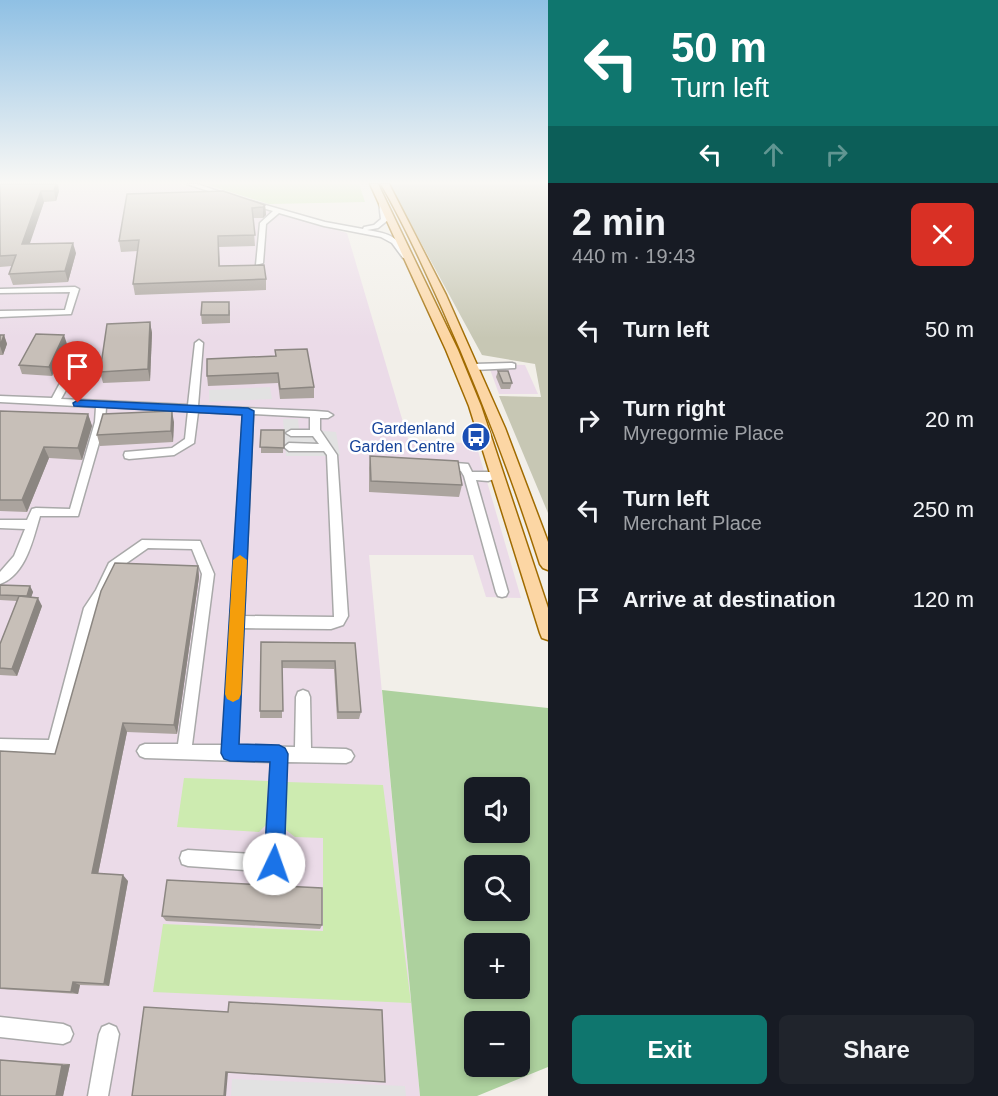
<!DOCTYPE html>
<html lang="en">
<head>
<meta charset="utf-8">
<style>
  :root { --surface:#171b24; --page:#20242c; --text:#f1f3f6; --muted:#9ea1a6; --accent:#0f766e }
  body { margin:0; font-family:Helvetica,sans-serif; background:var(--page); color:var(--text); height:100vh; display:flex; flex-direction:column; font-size:22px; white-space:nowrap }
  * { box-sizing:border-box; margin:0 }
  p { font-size:20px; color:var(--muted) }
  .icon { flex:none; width:33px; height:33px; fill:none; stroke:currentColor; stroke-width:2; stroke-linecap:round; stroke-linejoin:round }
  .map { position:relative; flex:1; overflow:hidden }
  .drawer { display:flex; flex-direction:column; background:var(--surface); width:450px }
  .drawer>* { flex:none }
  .banner { background:#0f766e; color:#fff; overflow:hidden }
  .controls { position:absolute; left:464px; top:777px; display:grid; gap:12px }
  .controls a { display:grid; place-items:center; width:66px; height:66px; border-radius:9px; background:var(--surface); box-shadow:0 3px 9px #0003; font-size:30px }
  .pin { position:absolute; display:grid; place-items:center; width:51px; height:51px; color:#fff; margin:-62px -26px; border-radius:50% 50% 50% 0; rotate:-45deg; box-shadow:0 0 6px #0007 }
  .pin .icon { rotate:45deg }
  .me { position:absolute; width:66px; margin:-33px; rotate:3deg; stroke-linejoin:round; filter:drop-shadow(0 0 4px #0008) }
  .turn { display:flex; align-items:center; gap:21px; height:126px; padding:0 24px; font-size:27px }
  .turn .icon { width:78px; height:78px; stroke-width:2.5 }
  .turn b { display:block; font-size:42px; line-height:51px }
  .lanes { display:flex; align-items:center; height:57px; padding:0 24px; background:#0003; justify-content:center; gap:30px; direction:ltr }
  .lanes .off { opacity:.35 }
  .round { display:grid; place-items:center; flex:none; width:63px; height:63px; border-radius:9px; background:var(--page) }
  .head { display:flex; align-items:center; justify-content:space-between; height:102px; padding:0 24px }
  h1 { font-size:36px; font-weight:800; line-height:45px }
  .button { display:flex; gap:12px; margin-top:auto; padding:12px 24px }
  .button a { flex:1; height:69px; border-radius:9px; background:var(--accent); color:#fff; font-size:24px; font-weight:800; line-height:69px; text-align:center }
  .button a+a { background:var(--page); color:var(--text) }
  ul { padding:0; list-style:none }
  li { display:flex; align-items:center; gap:18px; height:90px; padding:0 24px }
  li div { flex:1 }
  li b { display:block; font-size:22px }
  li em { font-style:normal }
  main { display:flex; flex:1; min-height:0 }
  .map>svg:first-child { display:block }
</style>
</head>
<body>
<main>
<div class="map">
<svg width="548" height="1096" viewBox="0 0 548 1096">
  <rect width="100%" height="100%" fill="#f2efe9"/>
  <!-- industrial -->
  <g fill="#ebdbe8">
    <path d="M0,184H177L347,233L408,439L476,444L521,598L486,597L473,555H369L420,1096H0Z"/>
    <path d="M488,364L525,365L538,394H499Z"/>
  </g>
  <!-- construction -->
  <path fill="#c7c7b4" d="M389,184H548V513L499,396L541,397L535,364L482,355Z"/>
  <!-- grass -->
  <g fill="#cdebb0">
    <path d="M205,184H359L365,202L269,204Z"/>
    <path d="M184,778L268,781L266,825L259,832L177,827Z"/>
    <path d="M287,782L383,785L411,1003L153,992L163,924L323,931V838L295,837L286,830Z"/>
  </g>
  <!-- forest -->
  <path fill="#add19e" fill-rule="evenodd" d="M382,690L548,708V1067L477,1096H420ZM474,788H519V832H474ZM474,866H519V910H474ZM474,944H519V988H474ZM474,1022H519V1066H474Z"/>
  <!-- parking -->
  <g fill="#e2e2e2">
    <path d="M270,387L272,399L209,402V390Z"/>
    <path d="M283,419H298L299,429L336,432L340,456H286Z"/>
    <path d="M232,1079L405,1086L406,1096H231Z"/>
  </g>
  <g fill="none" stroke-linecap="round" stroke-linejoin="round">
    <!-- minor casing -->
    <g stroke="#a9a9a9" stroke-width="3">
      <g id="minor">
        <path d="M187,184H197L232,196L227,197Z"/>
        <path d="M251,201L325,222L363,229L364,227L374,225L381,219L379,203L384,202L388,220L378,228L367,230C392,234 395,236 410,256L403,258L392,243L381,237L324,226L279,213L266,224L263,263L256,265L260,223L273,211L249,204L248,203Z"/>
        <path d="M75,287L79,289L71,314L0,317V311L65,310L70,292L0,293V289Z"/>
        <path d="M199,340L203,343L198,406L315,411L328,412L333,415L328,418H320V430L337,455L348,616L343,625L331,629L243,628L238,746L295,747L296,697L298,692L303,690L308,692L310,697L311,748L346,749L351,751L354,756L351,761L346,763L286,762L282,864L280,870L274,872L188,866L182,864L180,858L182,852L188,850L266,855L271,762L145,758L140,756L137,751L140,746L145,744H178L202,574L192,549L148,548L118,569L105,597L96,610L60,752L55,754L0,753V739L49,740L84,608L96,590L109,563L142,540L200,541L214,574L192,745H223L243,414L198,412L194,443L174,455L129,459L125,458L124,455L125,452L172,448L185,439L188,411L106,407L105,422L78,516H40C33,539 26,575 0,584V572L14,556L25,529L0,528V520H27L32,509L36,508L70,509L95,422L96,407L0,402V396L52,398L73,359L78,356L83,359L61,399L188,405L195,343ZM253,414L310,417V430H291L286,433L291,436H313L319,444L289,443L284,447L289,451H324L327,455L334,617L244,616Z"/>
        <path d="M512,363L515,364V368L474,370L469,367L474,364Z"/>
        <path d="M443,462L468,464L472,472H491L492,466L496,465L501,469L500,477L488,481L476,480L508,592L506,596L502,597L498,596L496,592L464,476L461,471L439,469L438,466Z"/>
        <path d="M0,1017L63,1024L70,1027L73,1034L70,1041L63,1044L0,1037Z"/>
        <path d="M109,1024L116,1027L119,1034L108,1096H88L99,1034L102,1027Z"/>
      </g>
    </g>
    <!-- major casing -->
    <g stroke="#a06b00" stroke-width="3">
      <g id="major">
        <path d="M370,184H378L458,350L481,406L548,608V640L542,638L540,633L469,406L446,350Z"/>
        <path d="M381,184H389L446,295L505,428L548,542V570L543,568L540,564C512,477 479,391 442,308C423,266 404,224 381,184Z"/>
      </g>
    </g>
    <!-- minor -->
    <use href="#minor" fill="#fff" fill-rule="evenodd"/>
    <!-- major -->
    <use href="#major" fill="#fcd6a4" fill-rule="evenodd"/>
  </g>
  <!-- wall -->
  <g fill="#aba49e">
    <path d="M0,184L59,191L56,201L44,202L29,244L76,253L68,282L13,285L9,274L12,266L0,267Z"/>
    <path d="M127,194L265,205L266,215L263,218H253L255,246L219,247L220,266L266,279V290L135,295L133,284L138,251L121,252L119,241Z"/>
    <path d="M230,310V323L202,324L201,315Z"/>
    <path d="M150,322L152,333L150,381L103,383L100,372Z"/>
    <path d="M0,335H4L7,344L3,355H0Z"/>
    <path d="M67,344L52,376L22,374L19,365Z"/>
    <path d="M275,350L314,387V398L280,399L278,383L208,386L207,376L275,356Z"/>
    <path d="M498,371L512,383L510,389H501L496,377Z"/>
    <path d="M0,411L88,414L92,426L82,460L49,458L27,512L0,511Z"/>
    <path d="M174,422L173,442L100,446L97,435Z"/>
    <path d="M261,430H284L283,453H261Z"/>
    <path d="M370,456L462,485L459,497L369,492V468Z"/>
    <path d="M198,566L199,577L177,734L127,732L98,874L128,881L109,986L80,985L78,994L0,989V751L55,754Z"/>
    <path d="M0,585L30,586L33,592L31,597L42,606L17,676L0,675V644L17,601L0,600Z"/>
    <path d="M261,642L355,643L361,712L359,719H337L334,669L282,668V718H260Z"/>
    <path d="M162,916L322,925L320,929L166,921Z"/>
    <path d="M0,1060L70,1064L63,1096H0Z"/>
  </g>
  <!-- shaded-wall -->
  <g fill="#8b8681">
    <path d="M56,184H58L59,191L56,201L54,191Z"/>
    <path d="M41,191L44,202L26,255L22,244Z"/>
    <path d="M265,205L266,215L263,218V207Z"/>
    <path d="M73,243L76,253L68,282L65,271Z"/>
    <path d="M150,322L152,333L150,381L148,369Z"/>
    <path d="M4,335L7,344L3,355L0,346Z"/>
    <path d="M64,335L67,344L52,376L49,367Z"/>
    <path d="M172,411L174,422L173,442L171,431Z"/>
    <path d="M88,414L92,426L82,460L78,448Z"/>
    <path d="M44,447L49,458L27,512L22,500Z"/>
    <path d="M198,566L199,577L177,734L174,725Z"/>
    <path d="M30,586L33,592L30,601L27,596Z"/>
    <path d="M38,598L42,606L17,676L12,669Z"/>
    <path d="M123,723L127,732L97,879L92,873Z"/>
    <path d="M123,875L128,881L109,986L104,984Z"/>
    <path d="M73,982L80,985L78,994L71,992Z"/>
    <path d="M70,1064L63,1096H56L62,1065Z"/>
    <path d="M226,1072H228L226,1096H224Z"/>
  </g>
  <!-- building -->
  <g fill="#c7bfb8" stroke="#8b8681" stroke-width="1.5">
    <path d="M0,184H56L54,191H41L22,244L73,243L65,271L9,274L16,255L0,256Z"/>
    <path d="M223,191L265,205L263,207L252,208L255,235L218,236L219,266L264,265L266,279L133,284L139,240L119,241L127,194Z"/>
    <path d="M202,302H229V315H201Z"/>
    <path d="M150,322L148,369L100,372L107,324Z"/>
    <path d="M36,334L64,335L49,367L19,365Z"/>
    <path d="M0,335H4L0,346Z"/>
    <path d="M307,349L314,387L280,389L278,373L207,376V359L276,356L275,350Z"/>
    <path d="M498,371H508L512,383H503Z"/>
    <path d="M0,411L88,414L78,448L44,447L22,500H0Z"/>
    <path d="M172,411L171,431L97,435L103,414Z"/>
    <path d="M261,430H284V448L260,447Z"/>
    <path d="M370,456L458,461L462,485L371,481Z"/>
    <path d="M115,563L198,566L174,725L123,723L92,873L123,875L104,984L73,982L71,992L0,988V751L55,754L101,591Z"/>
    <path d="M0,585L30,586L27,596L0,595Z"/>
    <path d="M19,596L38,598L12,669L0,668V644Z"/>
    <path d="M261,642L355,643L361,712H338L335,661H282L283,711H260Z"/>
    <path d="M167,880L322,888V925L162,916Z"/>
    <path d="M229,1002L382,1010L385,1082L226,1072L224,1096H132L144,1007L228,1012Z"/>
    <path d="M0,1060L62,1065L56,1096H0Z"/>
  </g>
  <!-- sky -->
  <linearGradient id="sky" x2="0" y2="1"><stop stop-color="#8fc0e4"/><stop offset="0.54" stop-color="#f9f8f5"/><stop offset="1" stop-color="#f9f8f5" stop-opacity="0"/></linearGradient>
  <rect width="548" height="338" fill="url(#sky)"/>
  <!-- route -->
  <path fill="#1a73e8" stroke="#114b97" stroke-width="1.5" d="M78,400L248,408L254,411L239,744L279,745L285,748L288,754L284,864L281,870L274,873L267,870L264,864L270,762L230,761L224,759L221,753L242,415L74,406L73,403Z"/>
  <!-- slow -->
  <path fill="#f59e0b" d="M240,555L247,560L241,694L239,699L233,702L227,699L225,694L233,560Z"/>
  <!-- icons -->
  <defs>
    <g id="bus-disc" transform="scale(1.5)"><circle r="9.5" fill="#1a4fb4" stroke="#fff"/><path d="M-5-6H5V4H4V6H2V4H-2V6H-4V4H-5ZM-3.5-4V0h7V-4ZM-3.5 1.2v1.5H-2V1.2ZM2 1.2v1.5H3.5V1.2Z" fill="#fff"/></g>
  </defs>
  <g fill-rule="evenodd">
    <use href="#bus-disc" x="476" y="437"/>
  </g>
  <g text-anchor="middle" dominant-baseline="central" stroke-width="5" stroke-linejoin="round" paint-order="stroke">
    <!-- transit labels -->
    <g font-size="16" fill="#164399" stroke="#fff" text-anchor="end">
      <text x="455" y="428">Gardenland<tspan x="455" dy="18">Garden Centre</tspan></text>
    </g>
  </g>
</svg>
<div class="controls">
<a><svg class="icon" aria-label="sound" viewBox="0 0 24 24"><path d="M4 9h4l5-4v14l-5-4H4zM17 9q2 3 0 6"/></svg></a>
<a><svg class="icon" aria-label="search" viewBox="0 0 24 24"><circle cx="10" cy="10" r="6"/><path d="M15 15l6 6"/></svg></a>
<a>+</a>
<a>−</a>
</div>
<div class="pin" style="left:78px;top:403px;background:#d93025"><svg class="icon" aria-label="arrive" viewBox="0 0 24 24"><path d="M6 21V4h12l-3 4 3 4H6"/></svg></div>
<svg class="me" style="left:274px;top:864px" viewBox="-20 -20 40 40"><circle r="19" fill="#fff"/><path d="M0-13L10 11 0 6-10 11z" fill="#1a73e8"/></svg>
</div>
<section class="drawer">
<div class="banner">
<div class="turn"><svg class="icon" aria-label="left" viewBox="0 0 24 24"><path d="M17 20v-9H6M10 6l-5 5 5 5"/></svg><div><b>50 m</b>Turn left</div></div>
<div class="lanes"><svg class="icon" aria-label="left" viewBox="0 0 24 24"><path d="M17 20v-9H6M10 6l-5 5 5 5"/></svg><svg class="icon off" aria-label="ahead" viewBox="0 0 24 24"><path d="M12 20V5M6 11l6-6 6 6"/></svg><svg class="icon off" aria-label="right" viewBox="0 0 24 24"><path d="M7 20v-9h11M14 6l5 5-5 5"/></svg></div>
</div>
<div class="head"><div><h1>2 min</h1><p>440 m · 19:43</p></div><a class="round" style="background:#d93025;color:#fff"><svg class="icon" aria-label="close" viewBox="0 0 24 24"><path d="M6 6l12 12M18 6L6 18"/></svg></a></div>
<ul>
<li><svg class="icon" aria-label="left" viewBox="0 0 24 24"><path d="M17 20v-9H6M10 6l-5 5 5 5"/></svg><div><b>Turn left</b></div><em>50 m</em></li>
<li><svg class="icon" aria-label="right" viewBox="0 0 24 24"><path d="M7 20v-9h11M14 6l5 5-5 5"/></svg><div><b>Turn right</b><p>Myregormie Place</p></div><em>20 m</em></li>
<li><svg class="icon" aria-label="left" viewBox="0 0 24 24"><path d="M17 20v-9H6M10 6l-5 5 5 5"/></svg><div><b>Turn left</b><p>Merchant Place</p></div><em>250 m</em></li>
<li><svg class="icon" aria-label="arrive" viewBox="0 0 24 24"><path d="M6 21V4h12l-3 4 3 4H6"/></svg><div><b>Arrive at destination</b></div><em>120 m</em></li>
</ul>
<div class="button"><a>Exit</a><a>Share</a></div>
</section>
</main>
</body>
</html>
